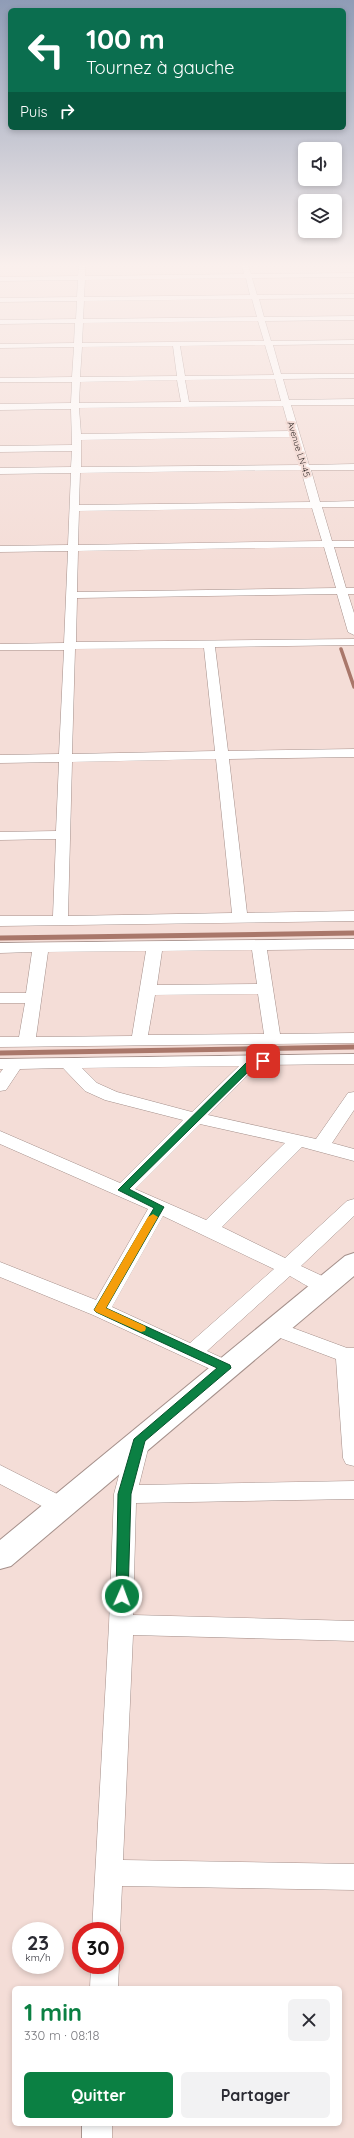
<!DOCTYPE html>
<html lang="fr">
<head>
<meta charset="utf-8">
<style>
  :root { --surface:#fff; --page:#f2f2f3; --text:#2b2b33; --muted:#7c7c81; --accent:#0b8043 }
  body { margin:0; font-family:Quicksand,sans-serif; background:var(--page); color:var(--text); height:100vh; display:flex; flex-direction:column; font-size:15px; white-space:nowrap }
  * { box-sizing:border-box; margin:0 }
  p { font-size:13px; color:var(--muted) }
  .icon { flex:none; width:22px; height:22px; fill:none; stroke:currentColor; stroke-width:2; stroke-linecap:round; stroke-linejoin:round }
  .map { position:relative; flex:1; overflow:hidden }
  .panel { position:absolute; left:12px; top:1986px; width:330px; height:140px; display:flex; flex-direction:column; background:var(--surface); border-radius:6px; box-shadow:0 2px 6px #0003 }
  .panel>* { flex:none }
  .hud { position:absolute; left:8px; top:8px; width:338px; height:122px; border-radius:6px; box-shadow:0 2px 6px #0003; background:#0b6e4f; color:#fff; overflow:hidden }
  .buttons { position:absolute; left:298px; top:142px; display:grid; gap:8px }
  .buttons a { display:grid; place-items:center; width:44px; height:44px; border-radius:6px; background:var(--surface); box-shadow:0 2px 6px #0003; font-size:20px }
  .speed { position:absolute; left:12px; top:1922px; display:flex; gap:8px; font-size:20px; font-weight:700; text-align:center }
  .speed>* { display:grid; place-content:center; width:52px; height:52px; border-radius:50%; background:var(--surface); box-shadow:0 2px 6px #0003; line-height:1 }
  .speed small { font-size:10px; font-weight:400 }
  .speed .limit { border:6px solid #d22; background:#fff; color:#111 }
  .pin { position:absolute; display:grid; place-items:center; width:34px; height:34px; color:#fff; margin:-17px; border-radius:8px; box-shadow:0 2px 6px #0006 }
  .me { position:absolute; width:44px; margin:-22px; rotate:2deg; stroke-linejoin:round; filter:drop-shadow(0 0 3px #0008) }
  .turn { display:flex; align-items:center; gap:14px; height:84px; padding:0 12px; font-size:18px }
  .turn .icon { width:52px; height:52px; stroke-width:2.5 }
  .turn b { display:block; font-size:28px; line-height:34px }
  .then { display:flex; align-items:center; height:38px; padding:0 12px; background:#0003; gap:8px; font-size:15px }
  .round { display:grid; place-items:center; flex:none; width:42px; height:42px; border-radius:6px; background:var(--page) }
  .headline { display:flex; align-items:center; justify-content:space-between; height:68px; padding:0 12px }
  h1 { font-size:24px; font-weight:700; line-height:30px; color:var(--accent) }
  .cta { display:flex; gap:8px; margin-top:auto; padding:8px 12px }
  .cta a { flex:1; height:46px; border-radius:6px; background:var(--accent); color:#fff; font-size:16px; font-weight:700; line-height:46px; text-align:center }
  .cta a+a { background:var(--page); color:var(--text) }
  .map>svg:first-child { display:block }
</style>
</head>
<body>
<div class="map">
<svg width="354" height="2138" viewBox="0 0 354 2138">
  <rect width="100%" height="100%" fill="#f4ddd7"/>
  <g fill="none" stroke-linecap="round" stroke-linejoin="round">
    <!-- stream-far1 -->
    <path stroke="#a9776a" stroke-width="3.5" d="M341,649L354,687"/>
    <!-- stream -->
    <g stroke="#a9776a" stroke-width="5">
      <path d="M0,938L354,933"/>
      <path d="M0,1053L354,1047"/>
    </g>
    <!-- street casing -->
    <g stroke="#a48f8a" stroke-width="1">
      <g id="street">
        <path d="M79,265H85V276L244,274L242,265H248L251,274L354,273V277L252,278L257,295L354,294V298L259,299L264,317L354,316V320L265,321L271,341L354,340V344L273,345L281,374H354V378L283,379L289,400L354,399V405H291L309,465L354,464V470H311L320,502L354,501V507H322L332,541H354V547H334L346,588H354V594H348L354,613V635L348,632L337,594L77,598L76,642L354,639V645L215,647L228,751L354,749V757L229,759L247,913L354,911V921L0,926V916H53L56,839L0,840V832L56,831L59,762L0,763V755L59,754L64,650H0V644L64,643L68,551L0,552V546L68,545L71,473L0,474V468L71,467L72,451L0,452V446L72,445L71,409L0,410V404L71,403L72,382H0V378L72,377L74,347L0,348V344L74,343L75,323L0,324V320L76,319L77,301L0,302V298L77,297L78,280L0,281V277L78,276ZM246,278L250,295L84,297L85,280ZM252,299L257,317L83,319L84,301ZM258,321L264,341L82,343L83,323ZM265,345L274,375L185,376L180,346ZM173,346L177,376L80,377L82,347ZM275,379L281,401L189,402L185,380ZM177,380L181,402L79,403L80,382ZM283,406L290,431L81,434L79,408ZM292,437L300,465L81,467V440ZM301,470L310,502L79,505L80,473ZM312,508L322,541L78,545L79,511ZM324,547L336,588L77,592L78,551ZM204,648L215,751L72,754L75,649ZM216,759L232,913L68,916L72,762Z"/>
        <path d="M354,939V949L267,950L280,1034L354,1033V1043L0,1047V1037H19L25,1003H0V993H26L32,952L0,953V943ZM252,950L257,984L157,985L162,951ZM146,951L132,1036L36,1037L48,952ZM258,994L264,1034L148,1035L155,995Z"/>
        <path d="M354,1054V1064L258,1065L208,1115L316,1139L348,1093L354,1092V1110L332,1143L354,1149V1161L302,1147L222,1227L285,1258L347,1201L354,1199V1216L301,1266L333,1281L336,1286L333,1291C318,1295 303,1283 290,1276L207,1351L233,1363L236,1368L233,1373L226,1376L219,1373L93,1315L0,1277V1262L96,1300L148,1209L0,1144V1131L120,1183L183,1120L105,1100L85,1091L63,1068L20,1069L6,1090L0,1091V1073L3,1069H0V1059ZM239,1066L192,1112L117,1092L97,1083L82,1068ZM200,1124L285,1143L206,1220L135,1189ZM163,1216L274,1269L190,1343L112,1307Z"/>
        <path d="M274,1321L347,1348H354V1466L346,1464L343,1458L336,1359L267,1333L264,1328L267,1323Z"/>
        <path d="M139,1433L147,1435L150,1441L139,1485L354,1481V1499L136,1503L133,1615L354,1621V1641L133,1635L123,1860L354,1864V1890L122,1886L120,1931L115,1941V1931H92L109,1625L114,1494L128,1441L131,1435Z"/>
        <path d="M0,1465L69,1500L72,1506L69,1512L61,1515L53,1512L0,1484Z"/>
        <path d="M115,1955L119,1965L118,1988H90L91,1965H115Z"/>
        <rect x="82" y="2124" width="30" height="14"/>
      </g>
    </g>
    <!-- secondary casing -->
    <g stroke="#a48f8a" stroke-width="2">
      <path id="secondary" d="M354,1253V1276L11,1566L0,1569V1540L345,1256Z"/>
    </g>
    <!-- street -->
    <use href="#street" fill="#fff" fill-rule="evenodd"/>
    <!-- secondary -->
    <use href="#secondary" fill="#fff" fill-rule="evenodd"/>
  </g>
  <!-- sky -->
  <linearGradient id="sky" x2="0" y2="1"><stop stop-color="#8f9cb6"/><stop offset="0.47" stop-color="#faf0ed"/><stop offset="1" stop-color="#faf0ed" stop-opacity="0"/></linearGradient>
  <rect width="354" height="564" fill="url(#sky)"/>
  <!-- route -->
  <path fill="#0b8043" stroke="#07532c" d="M263,1058L268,1061L266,1063L256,1064L129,1189L164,1207L106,1308L230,1365L231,1368L145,1441L131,1494L128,1596L126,1599L122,1601L117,1599L116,1596L118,1494L134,1439L217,1368L96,1312L94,1310L154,1208L118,1190L250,1059Z"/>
  <!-- slow -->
  <path fill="#f59e0b" d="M153,1214L158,1217L106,1308L145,1326L146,1328L145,1331L141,1332L96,1312L94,1310L148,1217Z"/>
  <g text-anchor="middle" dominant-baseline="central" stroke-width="4" stroke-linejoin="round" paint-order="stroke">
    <!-- far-street labels -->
    <g font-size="9" fill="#352c2a" stroke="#f4ddd7">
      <text transform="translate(299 449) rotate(73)">Avenue LN-45</text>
    </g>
  </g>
</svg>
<div class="buttons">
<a><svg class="icon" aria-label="sound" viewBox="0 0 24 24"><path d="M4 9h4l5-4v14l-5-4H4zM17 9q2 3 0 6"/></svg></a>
<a><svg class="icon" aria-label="layers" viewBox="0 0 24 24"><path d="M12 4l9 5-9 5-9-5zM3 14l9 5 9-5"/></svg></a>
</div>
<div class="speed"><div>23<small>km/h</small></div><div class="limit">30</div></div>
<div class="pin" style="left:263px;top:1061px;background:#d93025"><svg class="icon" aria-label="arrive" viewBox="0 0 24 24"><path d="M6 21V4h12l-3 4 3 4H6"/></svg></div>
<svg class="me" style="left:122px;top:1596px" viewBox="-20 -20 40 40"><circle r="17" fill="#0b8043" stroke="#fff" stroke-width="3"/><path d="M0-11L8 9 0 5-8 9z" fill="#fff"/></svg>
<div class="hud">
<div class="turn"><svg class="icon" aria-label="left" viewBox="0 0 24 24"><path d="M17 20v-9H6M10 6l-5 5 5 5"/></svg><div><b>100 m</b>Tournez à gauche</div></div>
<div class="then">Puis<svg class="icon" aria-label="right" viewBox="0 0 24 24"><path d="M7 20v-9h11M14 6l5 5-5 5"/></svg></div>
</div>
<section class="panel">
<div class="headline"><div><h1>1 min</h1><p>330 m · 08:18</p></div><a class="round"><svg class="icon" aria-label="close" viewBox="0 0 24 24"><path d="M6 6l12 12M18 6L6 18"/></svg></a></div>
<div class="cta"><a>Quitter</a><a>Partager</a></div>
</section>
</div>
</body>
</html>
